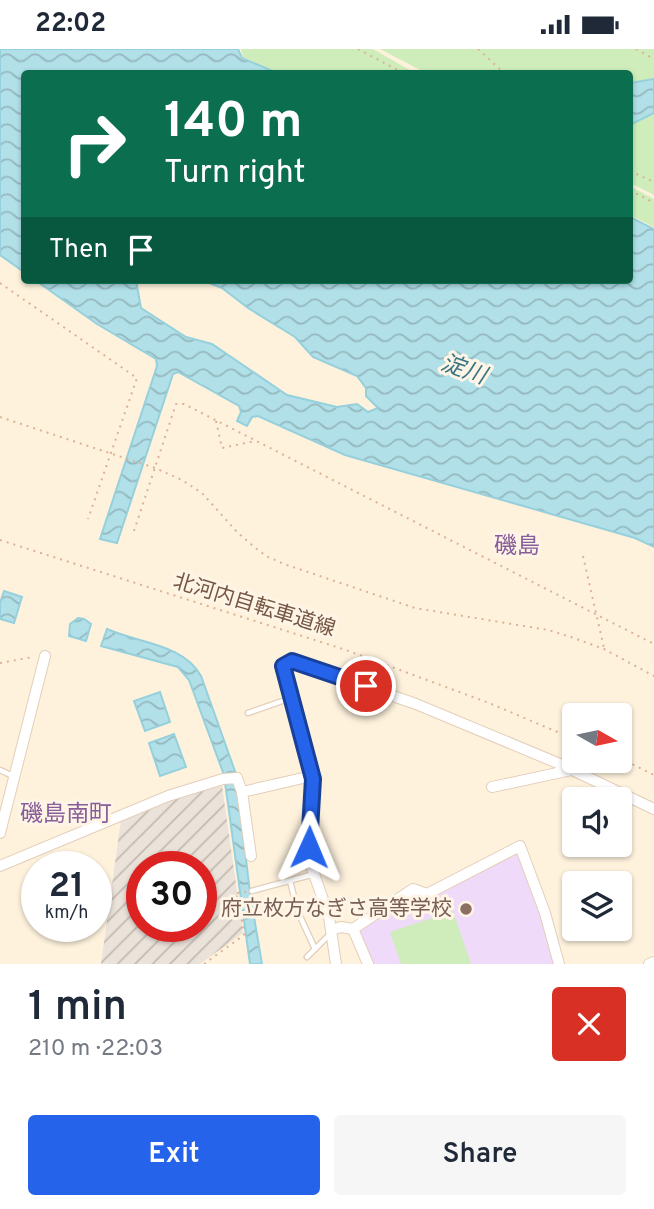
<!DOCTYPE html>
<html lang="en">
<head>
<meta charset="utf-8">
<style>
  :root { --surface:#fff; --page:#f6f6f7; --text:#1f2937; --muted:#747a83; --accent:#2563eb }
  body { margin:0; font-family:Overpass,"Noto Sans JP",sans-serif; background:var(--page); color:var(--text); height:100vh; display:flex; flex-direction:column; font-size:26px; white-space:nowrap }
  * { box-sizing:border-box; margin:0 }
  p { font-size:23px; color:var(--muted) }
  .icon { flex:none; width:38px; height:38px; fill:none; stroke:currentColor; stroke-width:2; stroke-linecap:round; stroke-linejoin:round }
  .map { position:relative; height:915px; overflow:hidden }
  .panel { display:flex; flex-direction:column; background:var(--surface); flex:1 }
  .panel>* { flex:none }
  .banner { position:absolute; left:21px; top:21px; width:612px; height:214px; border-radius:7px; box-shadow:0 2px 5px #0004; background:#0b6e4f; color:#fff; overflow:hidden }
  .needle { width:46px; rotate:99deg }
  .controls { position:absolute; left:562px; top:654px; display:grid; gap:14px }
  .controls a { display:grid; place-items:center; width:70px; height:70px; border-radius:7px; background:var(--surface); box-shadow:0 2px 5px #0004; font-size:35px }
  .speed { position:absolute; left:21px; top:802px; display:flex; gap:14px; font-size:35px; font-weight:700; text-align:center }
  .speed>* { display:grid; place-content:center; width:91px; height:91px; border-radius:50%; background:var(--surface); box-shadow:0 2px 5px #0004; line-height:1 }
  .speed small { font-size:18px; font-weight:400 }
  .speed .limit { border:10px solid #d22; background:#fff; color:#111 }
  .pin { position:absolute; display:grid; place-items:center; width:60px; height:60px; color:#fff; margin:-30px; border:4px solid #fff; border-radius:50%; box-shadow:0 2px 7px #0007 }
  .me { position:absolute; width:77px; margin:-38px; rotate:1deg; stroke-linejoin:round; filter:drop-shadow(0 0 5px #0008) }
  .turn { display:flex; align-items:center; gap:24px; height:147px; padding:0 28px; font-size:32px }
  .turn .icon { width:91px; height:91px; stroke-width:2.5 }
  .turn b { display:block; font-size:49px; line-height:60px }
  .then { display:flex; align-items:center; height:66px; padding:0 28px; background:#0003; gap:14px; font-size:26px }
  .round { display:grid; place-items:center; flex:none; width:74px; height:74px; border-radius:7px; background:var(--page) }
  .headline { display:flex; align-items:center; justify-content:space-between; height:119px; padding:0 28px }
  h1 { font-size:42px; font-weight:600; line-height:52px }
  .cta { display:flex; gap:14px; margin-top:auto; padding:14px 28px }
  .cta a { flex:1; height:80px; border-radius:7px; background:var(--accent); color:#fff; font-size:28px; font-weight:600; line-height:80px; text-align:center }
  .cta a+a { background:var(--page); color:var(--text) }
  .status { display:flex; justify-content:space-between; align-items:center; height:49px; padding:0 35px; background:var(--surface); direction:ltr }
  .status svg { height:19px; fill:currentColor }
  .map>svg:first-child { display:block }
</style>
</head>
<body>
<div class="status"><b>22:02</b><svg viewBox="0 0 49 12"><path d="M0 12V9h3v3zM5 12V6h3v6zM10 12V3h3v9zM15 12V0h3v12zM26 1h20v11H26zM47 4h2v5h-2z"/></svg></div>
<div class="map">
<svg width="654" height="915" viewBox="0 0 654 915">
  <defs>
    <pattern id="industrial-furrows" width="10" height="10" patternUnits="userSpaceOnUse" patternTransform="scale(1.75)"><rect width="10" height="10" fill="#ebe3da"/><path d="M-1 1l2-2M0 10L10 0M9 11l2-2" fill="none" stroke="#c3bbb2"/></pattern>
    <pattern id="water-waves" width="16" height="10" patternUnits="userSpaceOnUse" patternTransform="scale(1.75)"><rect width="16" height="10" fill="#b1e0e9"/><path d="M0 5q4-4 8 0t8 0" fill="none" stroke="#95b8be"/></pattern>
  </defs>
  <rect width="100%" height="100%" fill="#fef2dd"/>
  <!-- industrial -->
  <path fill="url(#industrial-furrows)" fill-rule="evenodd" d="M222,737L243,884L200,915H101L121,771L187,745ZM142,817H201V877H142Z"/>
  <!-- education -->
  <path fill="#efdafa" d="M518,804L541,867L556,915H372L359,885L361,880L411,848L425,852Z"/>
  <!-- green -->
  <g fill="#ceedbb">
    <path d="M241,0H373L415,24H277L243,8Z"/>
    <path d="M380,0H654V146L630,134V24H426Z"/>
    <path d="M630,137L654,150V178L630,166Z"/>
    <path d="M453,862L471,915H401L390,883Z"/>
  </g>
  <!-- water -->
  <g fill="url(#water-waves)" stroke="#96d0dc" stroke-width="2">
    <path d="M0,0H238L242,9L277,24H24V223L0,206Z"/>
    <path d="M654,30V64L630,76V34Z"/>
    <path d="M630,168L654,180V498L635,489L345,406L258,367L252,368L247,377L237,372L241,363L239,357L178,323L173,325L117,494L100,490L157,317L156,310L97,275L35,231H136L141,259L186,288L212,295L287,346L337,358L357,355L368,363L378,359L366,347V339L357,327L313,308L295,288L248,259L222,239L202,231H630Z"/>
    <path d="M4,542L22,548L14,574L0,570V554Z"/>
    <path d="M78,569L84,570L91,575L86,592L69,587L70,575Z"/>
    <path d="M107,580C138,594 184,595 201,627L236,725L250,844L262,915H250L224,726L189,631L178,618L101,597Z"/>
    <path d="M160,643L170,673L145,682L134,652Z"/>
    <path d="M174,685L186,718L160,727L149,694Z"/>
  </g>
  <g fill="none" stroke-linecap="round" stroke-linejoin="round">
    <!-- lane casing -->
    <g stroke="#e3ceb9" stroke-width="7">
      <g id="lane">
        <path d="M248,664L291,649"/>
        <path d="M0,721L15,728"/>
        <path d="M290,832L298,863L315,900"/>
        <path d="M252,842L314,825"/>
        <path d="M307,908L331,884"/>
      </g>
    </g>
    <!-- street casing -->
    <g stroke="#e3ceb9" stroke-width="12">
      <g id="street">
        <path d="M492,738L571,721"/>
        <path d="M242,743L303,729L314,730"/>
        <path d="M0,784L45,607"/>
        <path d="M0,817L168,747L223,730L237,729L242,743L251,807"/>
        <path d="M331,881L341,878L353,880"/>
        <path d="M336,915L329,868L312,819L310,764L314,730L283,617L292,612L416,655L560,715L654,760"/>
        <path d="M368,915L353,880L413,840L427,845L520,797L545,864L559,915"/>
        <path d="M649,915L654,913"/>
      </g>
    </g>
    <!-- path -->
    <g stroke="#dbb296" stroke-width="2" stroke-dasharray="2 5" stroke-linecap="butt">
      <path d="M358,0L403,24"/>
      <path d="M478,0L504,24"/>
      <path d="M636,0L654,10"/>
      <path d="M630,122L654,133"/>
      <path d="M630,141L654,154"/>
      <path d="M0,234L137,329L88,470"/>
      <path d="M0,368L155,419L182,431L202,444L237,483L252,496L266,507L284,515L415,559L548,581L571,588L604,600L654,627"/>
      <path d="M216,372L222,399L255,392"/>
      <path d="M134,482L176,355H184L654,595"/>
      <path d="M0,491L343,600L489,654L574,690"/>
      <path d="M583,507L604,599"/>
      <path d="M0,614L33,608"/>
      <path d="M620,709L654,726"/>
      <path d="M204,915L244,886L238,844L246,843"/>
    </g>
    <!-- lane -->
    <use href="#lane" stroke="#fff" stroke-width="4.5"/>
    <!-- street -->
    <use href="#street" stroke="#fff" stroke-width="10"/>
  </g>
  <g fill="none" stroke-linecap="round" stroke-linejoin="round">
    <!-- route casing -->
    <g stroke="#184099" stroke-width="18">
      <path id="route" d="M309,798L313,730L283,617L292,612L366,637"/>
    </g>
    <!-- route -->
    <use href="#route" stroke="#2563eb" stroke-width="12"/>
  </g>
  <!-- markers -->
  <circle fill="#8d6e63" stroke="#fff5e6" stroke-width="2.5" cx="466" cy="860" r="7"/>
  <g text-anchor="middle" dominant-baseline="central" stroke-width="6" stroke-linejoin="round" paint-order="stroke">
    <!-- street labels -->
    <g font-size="21" fill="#765644" stroke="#fff5e6">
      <text transform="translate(254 557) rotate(17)">北河内自転車道線</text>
    </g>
    <!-- education labels -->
    <g font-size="21" fill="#785e54" stroke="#fff5e6" text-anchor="end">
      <text x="452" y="860">府立枚方なぎさ高等学校</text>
    </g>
    <!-- water labels -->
    <g font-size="23" font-style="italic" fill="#397785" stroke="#fff5e6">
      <text transform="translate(463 322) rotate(19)">淀川</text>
    </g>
    <!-- neighbourhood labels -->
    <g font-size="23" fill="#875e9a" stroke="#fff5e6">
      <text x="517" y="498">磯島</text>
      <text x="66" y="766">磯島南町</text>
    </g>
  </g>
</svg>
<div class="controls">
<a><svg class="needle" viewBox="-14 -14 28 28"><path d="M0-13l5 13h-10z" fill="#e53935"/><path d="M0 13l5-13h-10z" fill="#747a83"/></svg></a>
<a><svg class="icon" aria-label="sound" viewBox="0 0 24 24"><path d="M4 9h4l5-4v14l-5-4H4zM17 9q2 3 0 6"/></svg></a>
<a><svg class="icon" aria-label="layers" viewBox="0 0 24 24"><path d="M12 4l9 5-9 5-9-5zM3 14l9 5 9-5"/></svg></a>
</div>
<div class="speed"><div>21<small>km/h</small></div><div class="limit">30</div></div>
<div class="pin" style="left:366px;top:637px;background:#d93025"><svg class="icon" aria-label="arrive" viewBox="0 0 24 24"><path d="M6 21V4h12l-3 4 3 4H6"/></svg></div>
<svg class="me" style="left:309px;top:798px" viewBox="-20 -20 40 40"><path d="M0-17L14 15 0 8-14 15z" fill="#2563eb" stroke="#fff" stroke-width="4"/></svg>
<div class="banner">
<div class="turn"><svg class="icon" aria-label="right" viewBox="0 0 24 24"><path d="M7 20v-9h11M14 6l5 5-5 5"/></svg><div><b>140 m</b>Turn right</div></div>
<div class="then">Then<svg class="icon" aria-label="arrive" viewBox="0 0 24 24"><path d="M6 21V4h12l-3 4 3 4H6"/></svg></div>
</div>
</div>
<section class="panel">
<div class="headline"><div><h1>1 min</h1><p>210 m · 22:03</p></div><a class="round" style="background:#d93025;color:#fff"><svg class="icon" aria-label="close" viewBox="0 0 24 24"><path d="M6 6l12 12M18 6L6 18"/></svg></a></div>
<div class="cta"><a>Exit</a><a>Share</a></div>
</section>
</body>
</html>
